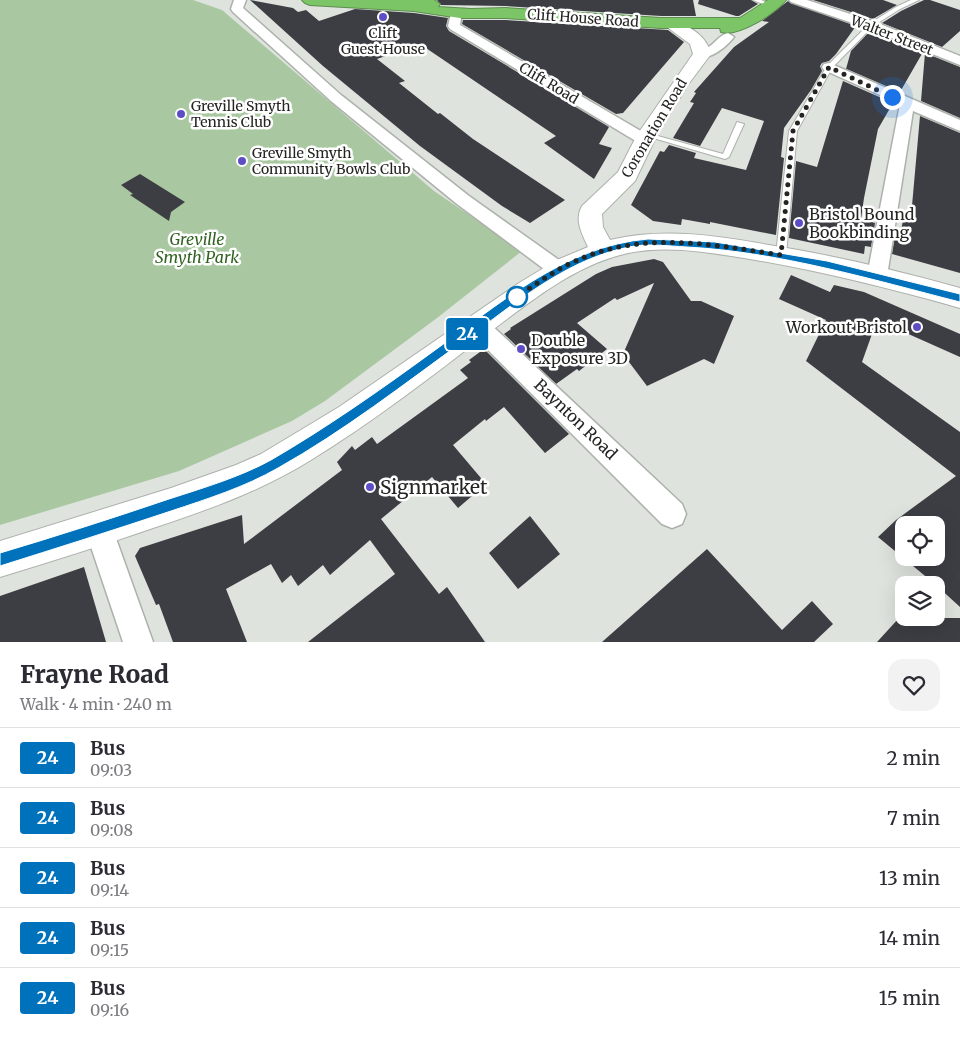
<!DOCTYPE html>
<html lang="en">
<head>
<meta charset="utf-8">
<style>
  body { margin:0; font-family:Merriweather,serif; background:#f2f2f3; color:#2b2b33; height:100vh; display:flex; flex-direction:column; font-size:19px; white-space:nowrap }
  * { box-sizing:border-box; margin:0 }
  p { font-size:16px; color:#7c7c81 }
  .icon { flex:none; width:28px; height:28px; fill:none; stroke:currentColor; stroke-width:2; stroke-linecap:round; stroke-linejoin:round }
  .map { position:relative; height:642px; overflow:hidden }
  .sheet { display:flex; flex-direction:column; background:#fff; flex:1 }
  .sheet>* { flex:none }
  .badge { padding:0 10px; border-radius:4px; font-size:18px; line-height:32px }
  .fabs { position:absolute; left:895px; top:516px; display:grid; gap:10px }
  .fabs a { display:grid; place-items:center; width:50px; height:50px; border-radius:10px; background:#fff; box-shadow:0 5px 20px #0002; font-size:25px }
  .you { position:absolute; width:25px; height:25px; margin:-12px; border:4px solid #fff; border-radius:50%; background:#1a73e8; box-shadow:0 0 0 8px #1a73e833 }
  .map>.badge { position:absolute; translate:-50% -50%; box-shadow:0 0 0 2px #fff }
  .round { display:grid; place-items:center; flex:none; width:52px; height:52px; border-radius:15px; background:#f2f2f3 }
  .head { display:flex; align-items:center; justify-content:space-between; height:85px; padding:0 20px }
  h1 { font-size:24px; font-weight:800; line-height:38px }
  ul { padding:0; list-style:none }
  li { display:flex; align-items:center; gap:15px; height:60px; padding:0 20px; border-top:1px solid #e1e1e2 }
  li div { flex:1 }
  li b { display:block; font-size:19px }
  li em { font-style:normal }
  li .badge { min-width:55px; font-weight:700; text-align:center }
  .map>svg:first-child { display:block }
  .green { fill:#a9c8a1 }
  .building { fill:#3d3e44; fill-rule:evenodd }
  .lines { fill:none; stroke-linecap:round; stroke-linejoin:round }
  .lane-casing { stroke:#acb1ab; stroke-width:2 }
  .street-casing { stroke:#acb1ab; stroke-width:3 }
  .secondary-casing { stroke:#acb1ab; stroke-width:2 }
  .highway-casing { stroke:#5d8d4f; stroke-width:2 }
  .lane { fill:#fff; fill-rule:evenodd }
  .street { fill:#fff; fill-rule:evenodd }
  .secondary { fill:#fff; fill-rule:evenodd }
  .highway { fill:#7bc566; fill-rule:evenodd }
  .line { fill:#0072bc; stroke:#fff }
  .walk { stroke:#242523; stroke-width:5; stroke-dasharray:0 9 }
  .poi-dot { fill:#5d4ec6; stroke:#fff; stroke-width:2 }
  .stop-dot { fill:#fff; stroke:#0072bc; stroke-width:2.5 }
  .labels { text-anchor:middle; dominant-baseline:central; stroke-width:5; stroke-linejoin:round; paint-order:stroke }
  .far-street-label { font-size:14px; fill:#242523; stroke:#fff }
  .far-poi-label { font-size:14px; fill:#242523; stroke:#fff; text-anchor:start }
  .poi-label { font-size:16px; fill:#242523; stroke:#fff; text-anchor:start }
  .park-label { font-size:16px; font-style:italic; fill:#306222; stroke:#fff }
  .street-label { font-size:16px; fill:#242523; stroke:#fff }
  .near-poi-label { font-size:19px; fill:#242523; stroke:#fff; text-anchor:start }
</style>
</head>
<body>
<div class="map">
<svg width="960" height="642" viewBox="0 0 960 642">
  <rect width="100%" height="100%" fill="#dee3dd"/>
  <path class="green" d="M 0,0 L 193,0 L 222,10 L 434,191 L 522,251 L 437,318 L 325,401 L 292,421 L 179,471 L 0,525 Z"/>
  <path class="building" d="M 250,0 L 293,8 L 298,12 L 306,10 L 319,21 L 355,9 L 414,13 L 448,18 L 446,26 L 449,31 L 609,127 L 599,144 L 612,148 L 594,179 L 544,143 L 556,136 L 420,44 L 377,59 L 405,81 L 399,83 L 438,114 L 440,113 L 473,139 L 565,200 L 530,223 L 502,206 L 420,146 L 323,66 Z
    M 437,0 L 693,0 L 696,16 L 661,16 L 505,6 L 441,5 Z
    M 699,0 L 751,0 L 758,4 L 739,16 L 736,16 L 698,4 Z
    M 813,0 L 883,0 L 897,5 L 873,19 Z
    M 924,0 L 930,0 L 960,10 L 960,31 L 942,47 L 882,23 L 901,11 Z
    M 788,1 L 856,26 L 836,54 L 829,61 L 822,63 L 820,66 L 822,71 L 811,90 L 784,128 L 781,157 L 784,158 L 776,235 L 710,222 L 710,224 L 682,219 L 681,225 L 653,221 L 631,205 L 660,151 L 664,152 L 669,145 L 696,153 L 694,158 L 746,170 L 764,121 L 722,108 L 700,146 L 673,138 L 694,103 L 690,102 L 696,93 L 694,92 L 734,47 L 769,22 L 762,21 Z
    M 463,20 L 505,20 L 668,30 L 684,42 L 623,113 L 616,114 L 462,24 Z
    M 870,31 L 923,52 L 900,92 L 846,69 L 851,51 Z
    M 925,53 L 960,67 L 960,118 L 921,101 Z
    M 843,81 L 893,103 L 878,129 L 864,198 L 861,219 L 875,223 L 871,247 L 865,246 L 864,254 L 789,238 L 796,161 L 817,167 Z
    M 920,116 L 960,133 L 960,273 L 892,254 L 896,230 L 901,231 L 904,215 L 911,217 Z
    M 140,174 L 185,202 L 171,212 L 169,221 L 130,195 L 133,194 L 121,185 Z
    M 654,259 L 663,262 L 691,301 L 701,301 L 734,316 L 714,364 L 704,359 L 647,386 L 623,354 L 654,283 L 617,300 L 615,298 L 577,323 L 607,349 L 579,371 L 577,369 L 556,384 L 504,334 L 511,329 L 510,328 L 596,274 L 612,267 Z
    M 791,275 L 830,292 L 834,285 L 864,292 L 960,334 L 960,357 L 877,320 L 862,362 L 960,432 L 960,607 L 936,585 L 878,537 L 896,520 L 956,476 L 806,361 L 826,320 L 779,299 ZM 904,525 L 936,525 L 936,558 L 904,558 Z
    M 484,349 L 569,434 L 545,453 L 504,407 L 486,421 L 485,419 L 453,445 L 486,484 L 458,508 L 432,477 L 381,519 L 439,594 L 447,587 L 485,642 L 308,642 L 395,574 L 370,540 L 330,575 L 323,565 L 298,586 L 291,575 L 282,583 L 271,564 L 226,589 L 247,642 L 173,642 L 159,604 L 156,605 L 135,556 L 140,548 L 242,515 L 244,544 L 342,470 L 337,462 L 352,446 L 355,450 L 372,437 L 377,444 L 468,378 L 460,370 L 471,362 L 469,360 Z
    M 530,516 L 560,554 L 518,589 L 489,553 Z
    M 707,549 L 782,630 L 812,601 L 833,624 L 814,642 L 602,642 Z
    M 84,567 L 106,642 L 0,642 L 0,596 Z
    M 899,618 L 960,618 L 960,642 L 877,642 Z"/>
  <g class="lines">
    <defs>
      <path id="lane" d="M 753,0 L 761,0 L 773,5 L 768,6 Z
        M 911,0 L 919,0 L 900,9 L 873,26 L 832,68 L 797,131 L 786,255 L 781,258 L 778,257 L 776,255 L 789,131 L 827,66 L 869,24 L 896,7 Z
        M 737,122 L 744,124 L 729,157 L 725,159 L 643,135 L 647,133 L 723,154 Z"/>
      <path id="street" d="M 234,0 L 246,0 L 243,8 L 341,95 L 469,196 L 566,265 L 569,270 L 566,275 L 559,277 L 552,275 L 457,204 L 331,101 L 233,12 L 231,9 Z
        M 789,0 L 807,0 L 875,22 L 960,56 L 960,65 L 867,28 L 791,2 Z
        M 464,9 L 470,13 L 461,18 L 460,25 L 651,137 L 653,140 L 651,143 L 639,143 L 450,29 L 448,26 L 451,13 Z
        M 728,33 L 734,37 C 726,47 711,60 697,57 L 695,54 C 699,50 702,50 707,48 C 715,44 719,35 728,33 Z
        M 829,63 L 960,120 L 960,131 L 913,111 L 887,276 L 884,281 L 877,283 L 870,281 L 867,276 L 900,104 L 824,70 L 822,67 L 824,64 Z
        M 478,317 L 486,320 L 682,504 L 686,514 L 682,524 L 672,528 L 662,524 L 470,332 L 467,326 L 470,320 Z
        M 99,515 L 109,519 L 153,642 L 123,642 L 85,529 L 89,519 Z"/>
      <path id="secondary" d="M 675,22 C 691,26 707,37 711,54 L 687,86 L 657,135 L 635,181 L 602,214 L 603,227 L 610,240 C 665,227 720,236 775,246 C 837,256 899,271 960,288 L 960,308 C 889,288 817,270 744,258 C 706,252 666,245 628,253 C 573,265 528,304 483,337 C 427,380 371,423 311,460 C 263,490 210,509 156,527 C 104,545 52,561 0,577 L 0,541 L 171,488 L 236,465 L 261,454 L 339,407 L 519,283 L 557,260 L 588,247 C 582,234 574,220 582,206 L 618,172 L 637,135 L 693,54 L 690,44 L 667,27 L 669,24 Z"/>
      <path id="highway" d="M 302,0 L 434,0 L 440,4 L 438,7 L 471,9 L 505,8 L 661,18 L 740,18 L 768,0 L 786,0 C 776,13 738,37 721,32 L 720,28 L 661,28 L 505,18 L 460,18 L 414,11 L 310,5 L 305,3 Z"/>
    </defs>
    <use href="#lane" class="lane-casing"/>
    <use href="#street" class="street-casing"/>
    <use href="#secondary" class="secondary-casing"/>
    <use href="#highway" class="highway-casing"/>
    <use href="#lane" class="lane"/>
    <use href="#street" class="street"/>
    <use href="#secondary" class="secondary"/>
    <use href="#highway" class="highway"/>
  </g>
  <path class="line" d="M 648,239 L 715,242 L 827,261 L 960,294 L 960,302 C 870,279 779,252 687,247 C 667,246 648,243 629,247 C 567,259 515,303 465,340 C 404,384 344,431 278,468 C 245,487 207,499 171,511 C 114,530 57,548 0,566 L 0,553 C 57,536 113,518 169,499 C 203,488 240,477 271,460 C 326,428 379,391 431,353 C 497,306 564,246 648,239 Z"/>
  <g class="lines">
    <path class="walk" d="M 517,297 L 512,300 C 531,288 550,273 571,263 C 639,230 709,244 781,255 L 793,131 L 829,67 L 892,97"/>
  </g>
  <g class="poi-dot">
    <circle cx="383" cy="17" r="5"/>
    <circle cx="181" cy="114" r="5"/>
    <circle cx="242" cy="161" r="5"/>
    <circle cx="799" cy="223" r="5"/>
    <circle cx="917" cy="327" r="5"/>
    <circle cx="521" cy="349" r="5"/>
    <circle cx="370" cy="487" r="5"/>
  </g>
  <circle class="stop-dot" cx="517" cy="297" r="10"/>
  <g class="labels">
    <g class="far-street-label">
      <text transform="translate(583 18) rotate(4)">Clift House Road</text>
      <text transform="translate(892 35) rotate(21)">Walter Street</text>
      <text transform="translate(549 83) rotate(31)">Clift Road</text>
      <text transform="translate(654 128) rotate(-59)">Coronation Road</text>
    </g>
    <g class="far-poi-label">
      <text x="383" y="33" text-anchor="middle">Clift<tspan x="383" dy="16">Guest House</tspan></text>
      <text x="191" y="106">Greville Smyth<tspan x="191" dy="16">Tennis Club</tspan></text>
      <text x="252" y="153">Greville Smyth<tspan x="252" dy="16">Community Bowls Club</tspan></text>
    </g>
    <g class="poi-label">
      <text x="809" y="214">Bristol Bound<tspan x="809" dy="18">Bookbinding</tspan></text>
      <text x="907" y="327" text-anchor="end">Workout Bristol</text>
      <text x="531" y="340">Double<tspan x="531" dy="18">Exposure 3D</tspan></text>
    </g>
    <g class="park-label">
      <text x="197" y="239">Greville<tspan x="197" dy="18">Smyth Park</tspan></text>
    </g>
    <g class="street-label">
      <text transform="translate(576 419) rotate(44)">Baynton Road</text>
    </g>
    <g class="near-poi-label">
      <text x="380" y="487">Signmarket</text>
    </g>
  </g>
</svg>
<div class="fabs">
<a><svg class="icon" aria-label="locate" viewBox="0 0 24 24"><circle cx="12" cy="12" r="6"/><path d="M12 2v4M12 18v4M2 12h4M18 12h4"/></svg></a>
<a><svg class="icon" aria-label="layers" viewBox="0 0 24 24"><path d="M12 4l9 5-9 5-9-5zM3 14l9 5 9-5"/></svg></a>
</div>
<div class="you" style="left:892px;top:97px"></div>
<b class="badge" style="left:467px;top:334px;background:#0072bc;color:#fff">24</b>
</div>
<section class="sheet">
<div class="head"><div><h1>Frayne Road</h1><p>Walk · 4 min · 240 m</p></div><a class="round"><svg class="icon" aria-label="heart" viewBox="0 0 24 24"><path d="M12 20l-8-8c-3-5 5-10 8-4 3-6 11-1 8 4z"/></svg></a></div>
<ul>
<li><span class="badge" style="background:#0072bc;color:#fff">24</span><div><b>Bus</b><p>09:03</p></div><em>2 min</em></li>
<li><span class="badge" style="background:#0072bc;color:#fff">24</span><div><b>Bus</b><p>09:08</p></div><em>7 min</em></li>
<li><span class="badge" style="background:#0072bc;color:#fff">24</span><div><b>Bus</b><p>09:14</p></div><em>13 min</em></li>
<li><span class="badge" style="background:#0072bc;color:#fff">24</span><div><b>Bus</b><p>09:15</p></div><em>14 min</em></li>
<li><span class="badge" style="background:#0072bc;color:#fff">24</span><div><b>Bus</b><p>09:16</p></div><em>15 min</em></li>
</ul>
</section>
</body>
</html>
